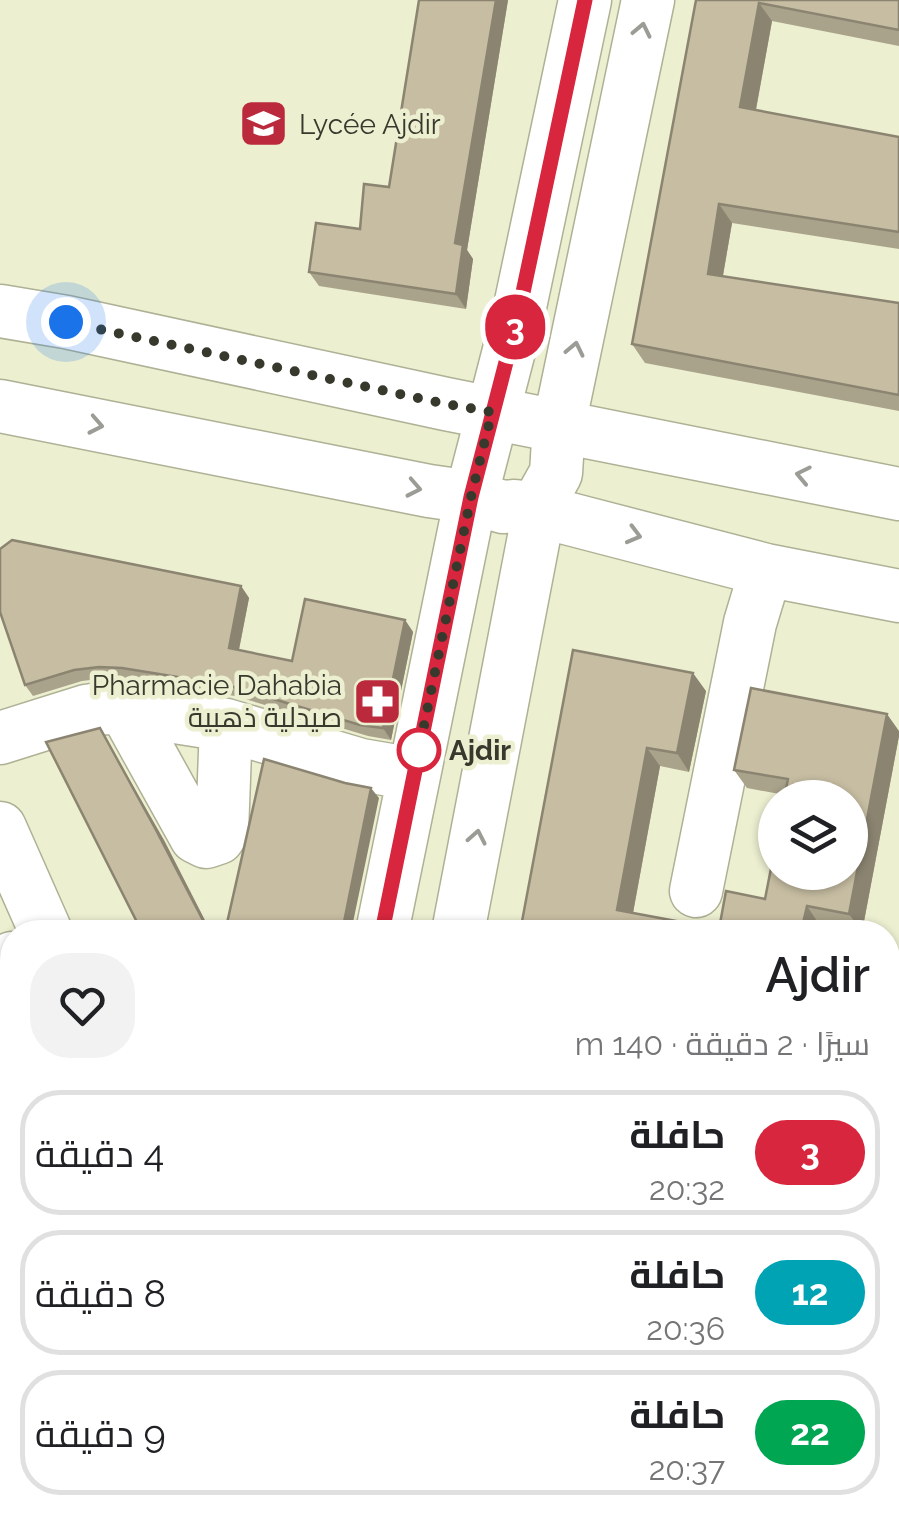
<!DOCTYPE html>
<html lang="ar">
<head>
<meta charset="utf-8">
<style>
  body { margin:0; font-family:Raleway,Cairo,sans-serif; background:#f2f2f2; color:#202124; direction:rtl; height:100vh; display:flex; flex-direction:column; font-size:38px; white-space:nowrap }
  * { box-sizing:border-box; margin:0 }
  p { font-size:32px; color:#757577 }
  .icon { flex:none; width:55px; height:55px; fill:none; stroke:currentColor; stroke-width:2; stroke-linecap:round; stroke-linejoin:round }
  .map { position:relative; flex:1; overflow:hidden; direction:ltr }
  .details { position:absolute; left:0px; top:920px; width:900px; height:612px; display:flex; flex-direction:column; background:#fff; border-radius:40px 40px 0 0; box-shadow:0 2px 8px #0004; direction:rtl }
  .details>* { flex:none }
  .badge { padding:0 20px; border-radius:32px; font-size:35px; line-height:65px }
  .buttons { position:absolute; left:758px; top:780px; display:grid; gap:20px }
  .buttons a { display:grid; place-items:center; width:110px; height:110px; border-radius:50%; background:#fff; box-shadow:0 2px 8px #0004; font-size:50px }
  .you { position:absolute; width:50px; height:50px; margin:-25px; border:8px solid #fff; border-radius:50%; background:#1a73e8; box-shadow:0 0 0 15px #1a73e833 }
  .map>.badge { position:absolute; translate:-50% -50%; box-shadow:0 0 0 5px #fff }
  .round { display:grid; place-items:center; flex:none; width:105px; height:105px; border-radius:40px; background:#f2f2f2 }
  .summary { display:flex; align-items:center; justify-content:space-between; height:170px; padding:0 30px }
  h1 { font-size:48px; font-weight:600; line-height:75px }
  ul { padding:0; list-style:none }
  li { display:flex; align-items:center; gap:30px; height:125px; margin:0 20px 15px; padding:0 10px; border:5px solid #e0e0e0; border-radius:40px }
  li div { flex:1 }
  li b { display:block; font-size:38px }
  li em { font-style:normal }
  li .badge { min-width:110px; font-weight:700; text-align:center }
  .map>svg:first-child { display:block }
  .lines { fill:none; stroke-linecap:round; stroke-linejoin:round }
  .minor-casing { stroke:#afb195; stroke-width:55 }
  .minor { stroke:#fff; stroke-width:52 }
  .wall { fill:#aaa38b }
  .shaded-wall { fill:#8b8471 }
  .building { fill:#c6bda2; stroke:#8b8471; stroke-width:2.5 }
  .oneway { stroke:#9c9c96 }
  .line-casing { stroke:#fff; stroke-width:22 }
  .line { stroke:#d7263d; stroke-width:15 }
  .walk { stroke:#38392d; stroke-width:10; stroke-dasharray:0 18 }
  .stop-dot { fill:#fff; stroke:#d7263d; stroke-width:5 }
  .labels { text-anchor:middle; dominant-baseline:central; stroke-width:9; stroke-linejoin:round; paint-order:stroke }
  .poi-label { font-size:28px; fill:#38392d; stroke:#edefd1; text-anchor:start }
  .stop-label { font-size:28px; font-weight:bold; fill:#38392d; stroke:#edefd1; text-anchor:start }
</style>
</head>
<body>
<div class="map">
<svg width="899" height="1532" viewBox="0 0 899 1532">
  <rect width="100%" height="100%" fill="#edefd1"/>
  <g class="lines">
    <defs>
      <path id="minor" d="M 0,311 L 66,322 L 446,404 L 899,494
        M 0,406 L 429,491 L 471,497 L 503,507 L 515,506 L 539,511 L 766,570 L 899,596
        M 125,709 L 196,837 L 206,842 L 218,838 L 222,832 L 226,725
        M 0,738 L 86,711 L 106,708 L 125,709 L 226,725 L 361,765 L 414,774
        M 0,828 L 46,932
        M 696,891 L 750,623 L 766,570
        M 382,932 L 471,497 L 518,316 L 585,0
        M 458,932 L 539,511 L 542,498 L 556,473 L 559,425 L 648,0
        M 0,965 L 12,958
        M 0,1254 L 12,1275
        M 0,1415 L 12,1417
        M 591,1520 L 612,1532
        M 76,1532 L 79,1520
        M 258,1532 L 260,1520
        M 341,1532 L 343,1520
        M 789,1532 L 792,1520"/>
    </defs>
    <use href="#minor" class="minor-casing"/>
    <use href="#minor" class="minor"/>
  </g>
  <path class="wall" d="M 419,0 L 508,0 L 467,250 L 473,259 L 466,309 L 319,286 L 309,272 L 360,229 L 389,187 Z
    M 696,0 L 899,0 L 899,46 L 772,21 L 756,110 L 899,137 L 899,249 L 732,223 L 723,276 L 899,303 L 899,411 L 645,363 L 632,344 Z
    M 241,586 L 249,598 L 239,650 L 292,661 L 405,620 L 413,632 L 391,740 L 368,736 L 235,696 L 130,679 L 107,678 L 82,681 L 33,696 L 25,685 Z
    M 573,650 L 706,691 L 689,772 L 660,766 L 633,913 L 719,929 L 765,899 L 785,795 L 747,788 L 734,770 L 899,736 L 862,932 L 819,924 L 818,932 L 520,932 Z
    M 100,1520 L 230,1520 L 230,1532 L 193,1532 L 176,1529 L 176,1532 L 96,1532 Z"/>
  <path class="shaded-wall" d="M 496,0 L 508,0 L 467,250 L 473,259 L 466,309 L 456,294 L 455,243 Z
    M 759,3 L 772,21 L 753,125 L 740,107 Z
    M 719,204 L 732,223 L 720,292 L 708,274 Z
    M 241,586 L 249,598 L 237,659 L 229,648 Z
    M 405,620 L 413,632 L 391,740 L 383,728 Z
    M 693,673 L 706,691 L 689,772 L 677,753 Z
    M 887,714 L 899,731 L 899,736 L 862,932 L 849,914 Z
    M 100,728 L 164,840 L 211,932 L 209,932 Z
    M 647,748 L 660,766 L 630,929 L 617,910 Z
    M 371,788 L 379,798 L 351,932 L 342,932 Z
    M 807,906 L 819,924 L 818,932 L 801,932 Z
    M 40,1520 L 48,1520 L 47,1532 L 42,1532 L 40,1529 Z
    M 169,1520 L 176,1529 L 176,1532 L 166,1532 Z
    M 222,1520 L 230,1520 L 230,1532 L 225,1532 L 222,1528 Z"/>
  <path class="building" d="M 419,0 L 496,0 L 455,243 L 463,245 L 456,294 L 309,272 L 316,223 L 360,229 L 364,184 L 389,187 Z
    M 696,0 L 899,0 L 899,30 L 759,3 L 740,107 L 899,137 L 899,232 L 719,204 L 708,274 L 899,303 L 899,395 L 632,344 Z
    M 12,540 L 241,586 L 229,648 L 292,661 L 305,599 L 405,620 L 383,728 L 360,725 L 227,685 L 122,668 L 99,667 L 74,670 L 25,685 L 0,612 L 0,549 Z
    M 573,650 L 693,673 L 677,753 L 647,748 L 617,910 L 719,929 L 726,891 L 765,899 L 775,848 L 775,872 L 850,872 L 850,798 L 784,798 L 788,779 L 734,770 L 751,688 L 887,714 L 849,914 L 807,906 L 801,932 L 520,932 Z
    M 100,728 L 156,830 L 209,932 L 142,932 L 46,742 Z
    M 264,759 L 345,783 L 371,788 L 342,932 L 225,932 Z
    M 10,979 L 12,983 L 12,1182 L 0,1164 L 0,982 Z
    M 899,1184 L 899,1532 L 823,1532 L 817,1523 L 818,1520 L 888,1520 L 888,1192 Z
    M 0,1434 L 12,1435 L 12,1520 L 40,1520 L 40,1529 L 42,1532 L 0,1532 Z
    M 100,1520 L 169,1520 L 166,1532 L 96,1532 Z
    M 178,1520 L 222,1520 L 222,1528 Z
    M 411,1520 L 488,1520 L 506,1532 L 408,1532 Z"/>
  <defs><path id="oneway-chevron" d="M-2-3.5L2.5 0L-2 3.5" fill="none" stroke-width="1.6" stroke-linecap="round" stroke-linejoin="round" transform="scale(2.5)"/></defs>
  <g class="oneway">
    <use href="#oneway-chevron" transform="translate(642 30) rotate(-78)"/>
    <use href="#oneway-chevron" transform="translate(575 349) rotate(-78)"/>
    <use href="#oneway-chevron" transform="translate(96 425) rotate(11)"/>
    <use href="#oneway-chevron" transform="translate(803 475) rotate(-168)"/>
    <use href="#oneway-chevron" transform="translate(414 488) rotate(11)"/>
    <use href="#oneway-chevron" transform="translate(634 535) rotate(15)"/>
    <use href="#oneway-chevron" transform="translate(477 837) rotate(-79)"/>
  </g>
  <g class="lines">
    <defs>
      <path id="line" d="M 382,932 L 471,497 L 518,316 L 585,0"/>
    </defs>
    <use href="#line" class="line-casing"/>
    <use href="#line" class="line"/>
    <path class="walk" d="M 66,322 L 446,404 L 492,412 L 471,497 L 419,750"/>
  </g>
  <defs>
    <symbol id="school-square" viewBox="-11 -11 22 22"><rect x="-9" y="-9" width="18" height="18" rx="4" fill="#ba293c" stroke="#edefd1"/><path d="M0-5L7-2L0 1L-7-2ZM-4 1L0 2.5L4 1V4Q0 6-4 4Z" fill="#fff"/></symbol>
    <symbol id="pharmacy-square" viewBox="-11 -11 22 22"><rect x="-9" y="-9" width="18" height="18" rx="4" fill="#ba293c" stroke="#edefd1"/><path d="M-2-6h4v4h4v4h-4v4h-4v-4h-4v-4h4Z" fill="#fff"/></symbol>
  </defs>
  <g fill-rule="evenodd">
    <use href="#school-square" x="236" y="96" width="55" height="55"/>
    <use href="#pharmacy-square" x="350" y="674" width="55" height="55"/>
  </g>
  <circle class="stop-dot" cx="419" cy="750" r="20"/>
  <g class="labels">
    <g class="poi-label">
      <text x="299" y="124">Lycée Ajdir</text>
      <text x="342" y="685" text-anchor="end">Pharmacie Dahabia<tspan x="342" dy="32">صيدلية ذهبية</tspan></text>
    </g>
    <g class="stop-label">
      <text x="449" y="750">Ajdir</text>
    </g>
  </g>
</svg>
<div class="buttons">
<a><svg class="icon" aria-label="layers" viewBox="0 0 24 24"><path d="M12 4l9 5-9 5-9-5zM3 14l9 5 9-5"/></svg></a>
</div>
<div class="you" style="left:66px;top:322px"></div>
<b class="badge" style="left:515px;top:327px;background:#d7263d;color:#fff">3</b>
<section class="details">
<div class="summary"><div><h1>Ajdir</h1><p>سيرًا · 2 دقيقة · 140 m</p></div><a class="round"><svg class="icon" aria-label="heart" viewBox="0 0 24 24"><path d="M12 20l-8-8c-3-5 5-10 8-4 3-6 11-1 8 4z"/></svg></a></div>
<ul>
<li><span class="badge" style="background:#d7263d;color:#fff">3</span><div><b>حافلة</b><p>20:32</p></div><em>4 دقيقة</em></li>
<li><span class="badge" style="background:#00a3b4;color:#fff">12</span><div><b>حافلة</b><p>20:36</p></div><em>8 دقيقة</em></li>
<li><span class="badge" style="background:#00a651;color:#fff">22</span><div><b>حافلة</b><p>20:37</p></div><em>9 دقيقة</em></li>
</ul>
</section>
</div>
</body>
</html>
